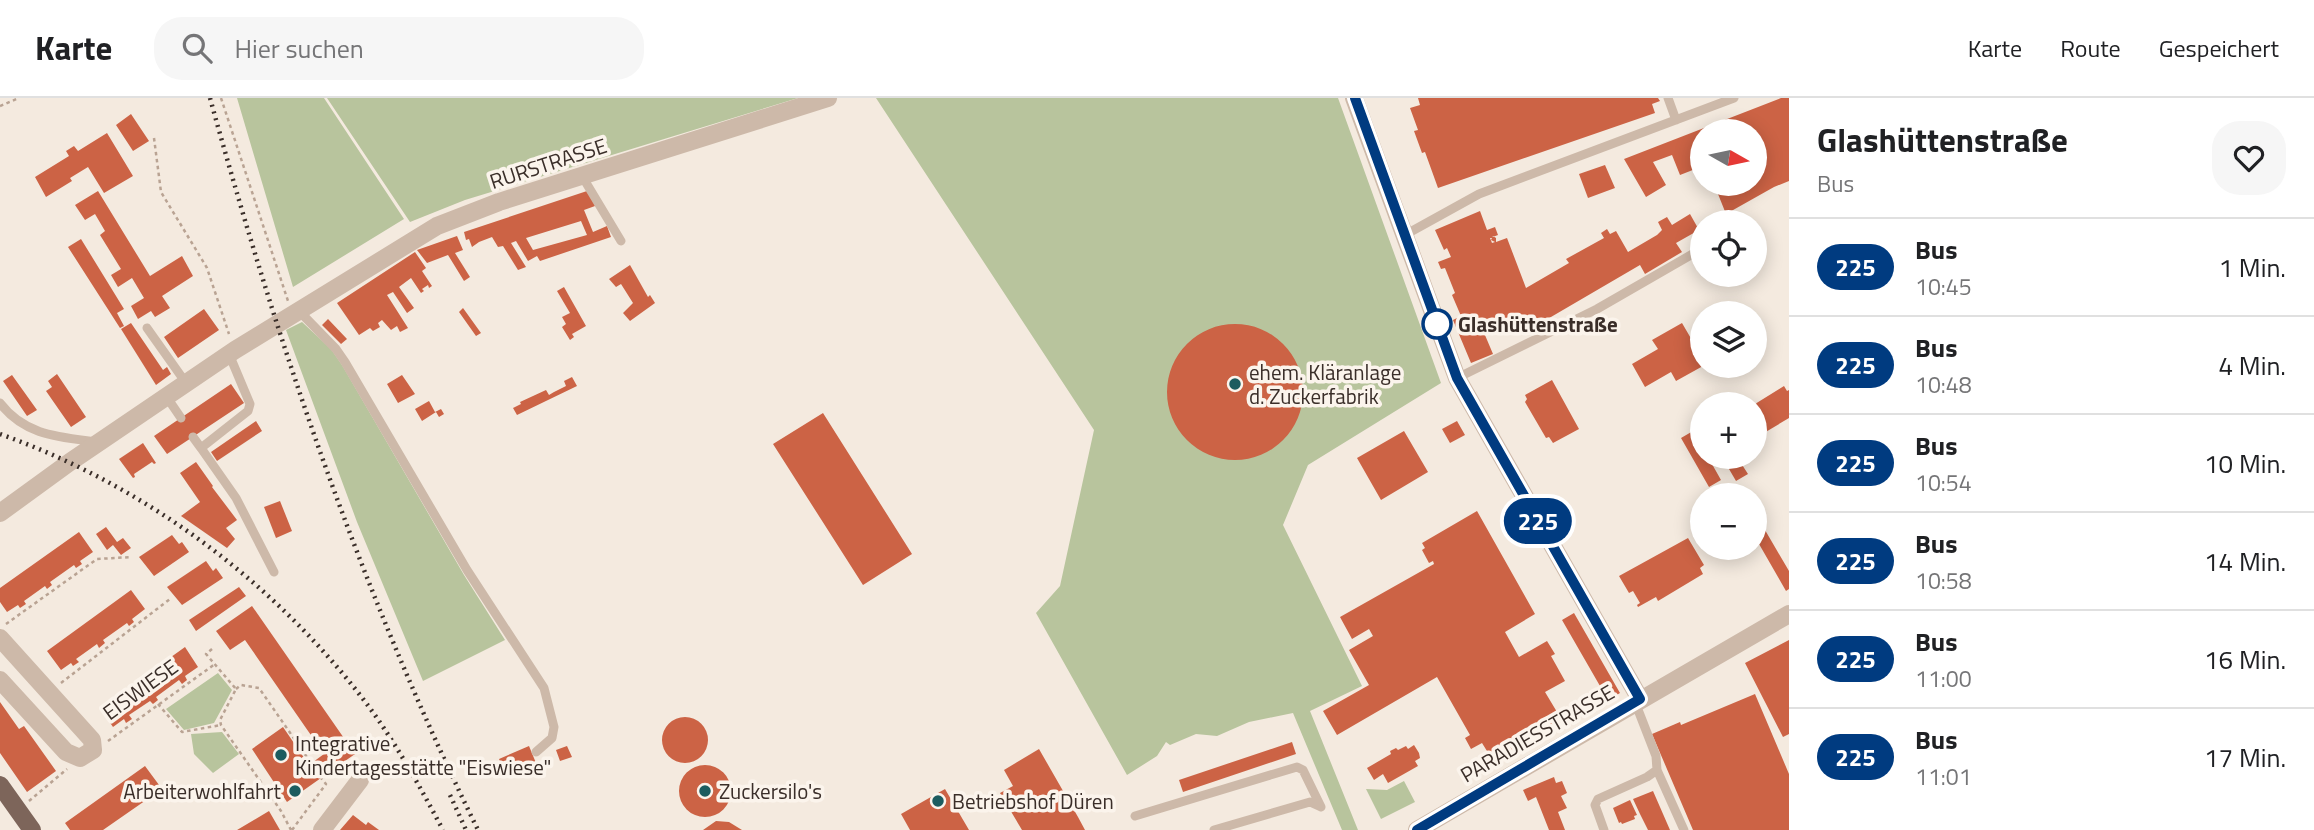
<!DOCTYPE html>
<html lang="de">
<head>
<meta charset="utf-8">
<style>
  body { margin:0; font-family:"Titillium Web",sans-serif; background:#f6f6f6; color:#202124; height:100vh; display:flex; flex-direction:column; font-size:26px; white-space:nowrap }
  * { box-sizing:border-box; margin:0 }
  p { font-size:23px; color:#757577 }
  .icon { flex:none; width:38px; height:38px; fill:none; stroke:currentColor; stroke-width:2; stroke-linecap:round; stroke-linejoin:round }
  .map { position:relative; flex:1; overflow:hidden }
  .details { display:flex; flex-direction:column; background:#fff; width:525px }
  .details>* { flex:none }
  .badge { padding:0 14px; border-radius:23px; font-size:24px; line-height:46px }
  .needle { width:46px; rotate:99deg }
  .controls { position:absolute; left:1690px; top:21px; display:grid; gap:14px }
  .controls a { display:grid; place-items:center; width:77px; height:77px; border-radius:50%; background:#fff; box-shadow:0 4px 18px #0003; font-size:35px }
  .map>.badge { position:absolute; translate:-50% -50%; box-shadow:0 0 0 4px #fff }
  .round { display:grid; place-items:center; flex:none; width:74px; height:74px; border-radius:28px; background:#f6f6f6 }
  .overview { display:flex; align-items:center; justify-content:space-between; height:119px; padding:0 28px }
  h1 { font-size:33px; font-weight:700; line-height:52px }
  ul { padding:0; list-style:none }
  li { display:flex; align-items:center; gap:21px; height:98px; padding:0 28px; border-top:2px solid #e0e0e0 }
  li div { flex:1 }
  li b { display:block; font-size:26px }
  li em { font-style:normal }
  li .badge { min-width:77px; font-weight:700; text-align:center }
  header { display:flex; align-items:center; gap:42px; box-sizing:border-box; height:98px; padding:0 35px; background:#fff; border-bottom:2px solid #e0e0e0 }
  header strong { font-size:33px }
  nav { display:flex; gap:38px; margin-inline-start:auto; font-size:24px }
  .search { width:490px; height:63px; background:#f6f6f6; display:flex; align-items:center; gap:18px; box-sizing:border-box; padding:0 24px; border-radius:28px; color:#757577; font-size:26px }
  main { display:flex; flex:1; min-height:0 }
  .map>svg:first-child { display:block }
  .green { fill:#b8c49d }
  .building { fill:#cc6345; fill-rule:evenodd }
  .lines { fill:none; stroke-linecap:round; stroke-linejoin:round }
  .path { stroke:#b9a393; stroke-width:2.5; stroke-dasharray:3.5 3.5; stroke-linecap:butt }
  .service { stroke:#cdb9a9; stroke-width:9 }
  .minor { stroke:#cdb9a9; stroke-width:18 }
  .primary { stroke:#7d655a; stroke-width:18 }
  .rail { stroke:#3a2e29; stroke-width:4.5; stroke-dasharray:2 5; stroke-linecap:butt }
  .line-casing { stroke:#fff; stroke-width:16 }
  .line { stroke:#003b80; stroke-width:10 }
  .stop-dot { fill:#fff; stroke:#003b80; stroke-width:3.5 }
  .poi-dot { fill:#1c5c5f; stroke:#fbf4ec; stroke-width:2.5 }
  .labels { text-anchor:middle; dominant-baseline:central; stroke-width:7; stroke-linejoin:round; paint-order:stroke }
  .street-label { font-size:21px; fill:#3a2e29; stroke:#fbf4ec }
  .stop-label { font-size:21px; font-weight:bold; fill:#3a2e29; stroke:#fbf4ec; text-anchor:start }
  .poi-label { font-size:21px; fill:#3a2e29; stroke:#fbf4ec; text-anchor:start }
</style>
</head>
<body>
<header>
<strong>Karte</strong>
<div class="search"><svg class="icon" aria-label="search" viewBox="0 0 24 24"><circle cx="10" cy="10" r="6"/><path d="M15 15l6 6"/></svg>Hier suchen</div>
<nav><a>Karte</a><a>Route</a><a>Gespeichert</a></nav>
</header>
<main>
<div class="map">
<svg width="1789" height="732" viewBox="0 0 1789 732">
  <rect width="100%" height="100%" fill="#f4eadf"/>
  <path class="green" d="M 237,0 L 324,0 L 404,121 L 293,189 Z
    M 327,0 L 798,0 L 465,102 L 410,124 Z
    M 876,0 L 1338,0 L 1441,285 L 1308,367 L 1283,427 L 1362,588 L 1310,613 L 1358,732 L 1342,732 L 1293,615 L 1249,624 L 1217,638 L 1196,636 L 1170,647 L 1166,644 L 1157,658 L 1127,677 L 1036,515 L 1060,488 L 1094,332 Z
    M 302,224 L 331,251 L 342,267 L 464,477 L 505,542 L 423,583 L 357,424 L 286,232 Z
    M 218,575 L 232,592 L 214,625 L 184,632 L 166,611 Z
    M 222,634 L 239,656 L 213,675 L 194,656 L 191,636 Z
    M 1404,683 L 1415,704 L 1381,721 L 1366,691 L 1387,692 Z"/>
  <path class="building" d="M 1418,0 L 1658,0 L 1660,3 L 1652,6 L 1655,15 L 1438,90 L 1425,54 L 1422,55 L 1414,33 L 1418,32 L 1410,10 L 1420,7 Z
    M 1781,0 L 1789,0 L 1789,83 L 1774,89 L 1726,116 L 1714,86 L 1755,86 L 1755,33 L 1703,33 L 1703,68 L 1680,77 L 1672,57 L 1653,64 L 1666,87 L 1646,99 L 1624,61 Z
    M 131,16 L 149,43 L 133,53 L 116,27 Z
    M 107,35 L 133,78 L 104,95 L 88,69 L 70,80 L 72,83 L 46,99 L 35,79 L 69,58 L 66,53 L 74,48 L 78,53 Z
    M 1605,67 L 1615,90 L 1588,100 L 1579,76 Z
    M 98,93 L 150,178 L 182,158 L 193,178 L 162,198 L 170,210 L 155,219 L 151,213 L 138,221 L 131,208 L 144,200 L 132,180 L 118,189 L 111,177 L 121,171 L 100,137 L 105,133 L 95,116 L 85,122 L 75,107 Z
    M 587,93 L 593,101 L 595,108 L 584,112 L 593,134 L 607,128 L 611,139 L 540,163 L 537,158 L 528,163 L 516,143 L 511,145 L 526,169 L 518,172 L 503,148 L 498,149 L 492,139 L 479,144 L 472,149 L 469,141 L 466,142 L 464,134 ZM 581,123 L 587,137 L 533,152 L 526,140 Z
    M 1480,113 L 1487,132 L 1495,129 L 1498,137 L 1490,140 L 1492,145 L 1495,144 L 1491,142 L 1493,138 L 1496,140 L 1496,144 L 1507,140 L 1526,190 L 1569,165 L 1566,161 L 1604,140 L 1601,135 L 1607,131 L 1610,136 L 1616,133 L 1628,154 L 1657,137 L 1662,132 L 1658,124 L 1667,119 L 1672,127 L 1690,116 L 1699,132 L 1676,145 L 1682,154 L 1645,176 L 1640,167 L 1527,233 L 1518,215 L 1482,230 L 1493,256 L 1471,265 L 1453,222 L 1461,218 L 1452,197 L 1455,195 L 1445,170 L 1441,171 L 1438,164 L 1451,159 L 1447,150 L 1444,152 L 1435,132 Z
    M 457,138 L 463,152 L 455,155 L 470,179 L 464,183 L 448,157 L 427,165 L 417,152 Z
    M 81,141 L 124,211 L 117,215 L 124,228 L 120,230 L 68,149 Z
    M 415,154 L 426,170 L 422,173 L 432,188 L 429,190 L 428,187 L 422,191 L 424,193 L 421,195 L 411,180 L 399,189 L 414,210 L 407,215 L 393,194 L 387,197 L 408,230 L 400,234 L 397,228 L 391,232 L 382,222 L 378,225 L 380,229 L 373,233 L 370,230 L 359,237 L 337,205 Z
    M 630,167 L 648,199 L 650,197 L 655,205 L 630,223 L 623,215 L 633,205 L 621,186 L 616,189 L 609,181 Z
    M 564,189 L 586,228 L 572,236 L 574,239 L 570,242 L 562,229 L 566,226 L 562,219 L 570,215 L 557,193 Z
    M 463,210 L 481,235 L 476,238 L 459,214 Z
    M 204,211 L 219,232 L 178,260 L 164,239 Z
    M 328,221 L 347,241 L 341,246 L 322,227 Z
    M 131,225 L 163,272 L 167,269 L 171,276 L 156,287 L 121,231 Z
    M 1682,225 L 1703,261 L 1703,268 L 1676,283 L 1671,274 L 1645,289 L 1632,266 L 1658,251 L 1652,242 Z
    M1167 294a68 68 0 1 1 136 0a68 68 0 1 1-136 0Z
    M 57,276 L 86,319 L 71,329 L 46,293 L 52,289 L 48,283 Z
    M 12,277 L 37,312 L 27,318 L 3,283 Z
    M 402,277 L 415,296 L 398,305 L 387,286 Z
    M 572,279 L 577,288 L 517,317 L 513,310 L 521,306 L 520,304 L 546,292 L 549,297 L 554,294 L 566,288 L 564,283 Z
    M 1552,282 L 1579,331 L 1553,345 L 1549,339 L 1546,340 L 1525,304 L 1527,301 L 1525,297 Z
    M 231,286 L 244,305 L 167,356 L 154,338 Z
    M 1784,288 L 1787,293 L 1789,292 L 1789,320 L 1764,335 L 1755,321 L 1755,306 Z
    M 429,303 L 435,314 L 441,311 L 444,316 L 439,319 L 436,314 L 422,323 L 415,311 Z
    M 823,315 L 912,456 L 863,487 L 773,346 Z
    M 256,323 L 262,333 L 217,363 L 211,354 Z
    M 1457,323 L 1465,337 L 1450,345 L 1442,331 Z
    M 1404,333 L 1428,374 L 1381,402 L 1357,360 Z
    M 1693,333 L 1703,349 L 1703,359 L 1708,359 L 1721,382 L 1709,389 L 1681,340 Z
    M 143,345 L 156,365 L 154,366 L 152,364 L 134,376 L 135,379 L 133,380 L 119,361 Z
    M 1722,359 L 1737,359 L 1748,376 L 1736,383 Z
    M 196,364 L 213,388 L 212,389 L 237,422 L 226,430 L 235,441 L 227,450 L 181,418 L 200,404 L 180,375 Z
    M 280,403 L 292,433 L 276,440 L 264,409 Z
    M 1477,413 L 1535,516 L 1505,534 L 1519,559 L 1547,543 L 1555,556 L 1551,558 L 1565,583 L 1545,594 L 1557,614 L 1566,608 L 1574,621 L 1495,666 L 1482,645 L 1471,651 L 1465,640 L 1470,637 L 1437,579 L 1337,637 L 1323,613 L 1369,587 L 1349,552 L 1373,538 L 1369,531 L 1352,541 L 1340,519 L 1434,466 L 1433,463 L 1429,465 L 1422,452 L 1425,450 L 1422,445 Z
    M 106,429 L 117,444 L 123,440 L 131,450 L 121,457 L 113,447 L 107,452 L 96,436 Z
    M 1765,432 L 1789,473 L 1789,491 L 1786,493 L 1755,439 Z
    M 79,434 L 93,454 L 80,463 L 82,466 L 76,470 L 74,467 L 50,484 L 52,487 L 47,491 L 45,488 L 24,503 L 26,506 L 20,510 L 18,507 L 7,514 L 0,504 L 0,490 Z
    M 172,437 L 179,446 L 182,444 L 189,454 L 154,478 L 139,459 Z
    M 1688,440 L 1704,467 L 1700,470 L 1703,476 L 1658,503 L 1656,499 L 1638,509 L 1637,507 L 1640,505 L 1633,493 L 1629,495 L 1619,478 Z
    M 206,463 L 213,473 L 216,470 L 223,480 L 182,507 L 167,489 Z
    M 239,489 L 246,498 L 196,533 L 189,522 Z
    M 131,492 L 145,511 L 132,521 L 134,524 L 129,528 L 127,525 L 103,542 L 105,545 L 99,550 L 97,546 L 76,561 L 79,564 L 73,568 L 71,565 L 61,572 L 47,553 Z
    M 252,508 L 355,656 L 287,704 L 252,651 L 283,629 L 309,667 L 324,656 L 245,542 L 230,552 L 216,533 Z
    M 1574,515 L 1620,595 L 1593,611 L 1585,597 L 1600,588 L 1562,522 Z
    M 1789,542 L 1789,636 L 1783,639 L 1745,565 Z
    M 185,549 L 198,569 L 185,578 L 187,582 L 182,586 L 179,582 L 156,599 L 158,602 L 153,606 L 150,603 L 129,617 L 132,621 L 126,625 L 124,621 L 113,629 L 100,610 Z
    M 1755,596 L 1789,676 L 1789,732 L 1693,732 L 1652,636 L 1680,624 L 1681,627 Z
    M 0,604 L 19,631 L 24,628 L 56,673 L 27,694 L 0,655 Z
    M662 642a23 23 0 1 1 46 0a23 23 0 1 1-46 0Z
    M 1292,644 L 1296,656 L 1183,694 L 1179,682 Z
    M 1414,647 L 1419,655 L 1420,660 L 1415,663 L 1418,668 L 1388,685 L 1383,676 L 1374,682 L 1367,670 L 1391,656 L 1390,653 L 1396,650 L 1398,652 L 1406,648 L 1408,651 Z
    M 529,648 L 536,665 L 506,678 L 499,661 Z
    M 567,648 L 572,659 L 560,663 L 556,652 Z
    M 1039,651 L 1078,719 L 1085,732 L 1022,732 L 1000,695 L 1013,688 L 1004,672 Z
    M679 693a26 26 0 1 1 52 0a26 26 0 1 1-52 0Z
    M 145,668 L 162,691 L 103,732 L 70,732 L 65,725 Z
    M 1554,679 L 1556,685 L 1562,683 L 1567,695 L 1561,698 L 1567,710 L 1558,714 L 1565,732 L 1549,732 L 1536,699 L 1528,703 L 1523,692 Z
    M 945,691 L 969,732 L 910,732 L 901,716 Z
    M 1653,693 L 1670,732 L 1648,732 L 1640,716 L 1633,701 Z
    M 1630,702 L 1637,717 L 1634,718 L 1635,721 L 1622,726 L 1621,724 L 1619,725 L 1613,710 Z
    M 269,713 L 280,732 L 237,732 Z
    M 353,717 L 366,727 L 368,724 L 379,732 L 340,732 Z
    M 716,723 L 729,724 L 742,732 L 703,732 Z"/>
  <g class="lines">
    <path class="path" d="M 221,0 L 288,203
      M 0,8 L 19,0
      M 154,40 L 161,94 L 207,170 L 229,236
      M 6,526 L 97,461 L 132,459
      M 212,551 L 206,556 L 236,591 L 220,622 L 221,627 L 281,713 L 291,732
      M 61,585 L 170,501
      M 236,591 L 241,587 L 259,590 L 311,665
      M 158,606 L 182,634 L 221,627
      M 108,643 L 215,566
      M 29,703 L 67,671
      M 292,732 L 326,686 L 321,680"/>
    <path class="service" d="M 1668,0 L 1676,22
      M 582,78 L 621,143
      M 1406,139 L 1412,133 L 1479,96 L 1734,0
      M 299,213 L 336,251 L 345,264 L 467,472 L 544,590 L 554,629 L 552,640 L 536,654
      M 147,230 L 186,285
      M 229,256 L 250,306 L 248,313 L 201,350 L 236,400 L 274,474
      M 1457,280 L 1597,211 L 1703,150
      M 166,298 L 181,320
      M 0,305 C 25,338 60,339 98,344
      M 193,339 L 201,350
      M 1635,604 L 1656,658 L 1657,672 L 1684,732
      M 1135,718 L 1297,669 L 1303,672 L 1321,709
      M 1214,732 L 1310,704 L 1321,709
      M 1604,732 L 1595,707 L 1598,701 L 1647,679 L 1657,672"/>
    <path class="minor" d="M 1354,0 L 1457,280 L 1640,601
      M 0,415 L 70,364 L 235,252 L 437,128 L 499,104 L 828,0
      M 0,540 L 92,642 L 93,652 L 80,660 L 66,654 L 0,582
      M 322,732 L 360,682
      M 1417,732 L 1789,516"/>
    <path class="primary" d="M 0,687 L 32,732"/>
    <path class="rail" d="M 210,0 C 279,251 363,498 478,732
      M 0,336 C 141,386 268,479 360,597 C 392,638 418,685 443,732
      M 450,697 L 466,732"/>
  </g>
  <g class="lines">
    <defs>
      <path id="line" d="M 1355,0 L 1457,280 L 1640,601 L 1417,732"/>
    </defs>
    <use href="#line" class="line-casing"/>
    <use href="#line" class="line"/>
  </g>
  <circle class="stop-dot" cx="1437" cy="226" r="14"/>
  <g class="poi-dot">
    <circle cx="1235" cy="286" r="7"/>
    <circle cx="281" cy="657" r="7"/>
    <circle cx="295" cy="693" r="7"/>
    <circle cx="705" cy="693" r="7"/>
    <circle cx="938" cy="703" r="7"/>
  </g>
  <g class="labels">
    <g class="street-label">
      <text transform="translate(548 65) rotate(-18)">RURSTRASSE</text>
      <text transform="translate(140 591) rotate(-36)">EISWIESE</text>
      <text transform="translate(1537 635) rotate(-30)">PARADIESSTRASSE</text>
    </g>
    <g class="stop-label">
      <text x="1458" y="226">Glashüttenstraße</text>
    </g>
    <g class="poi-label">
      <text x="1249" y="274">ehem. Kläranlage<tspan x="1249" dy="24">d. Zuckerfabrik</tspan></text>
      <text x="295" y="645">Integrative<tspan x="295" dy="24">Kindertagesstätte "Eiswiese"</tspan></text>
      <text x="281" y="693" text-anchor="end">Arbeiterwohlfahrt</text>
      <text x="719" y="693">Zuckersilo's</text>
      <text x="952" y="703">Betriebshof Düren</text>
    </g>
  </g>
</svg>
<div class="controls">
<a><svg class="needle" viewBox="-14 -14 28 28"><path d="M0-13l5 13h-10z" fill="#e53935"/><path d="M0 13l5-13h-10z" fill="#757577"/></svg></a>
<a><svg class="icon" aria-label="locate" viewBox="0 0 24 24"><circle cx="12" cy="12" r="6"/><path d="M12 2v4M12 18v4M2 12h4M18 12h4"/></svg></a>
<a><svg class="icon" aria-label="layers" viewBox="0 0 24 24"><path d="M12 4l9 5-9 5-9-5zM3 14l9 5 9-5"/></svg></a>
<a>+</a>
<a>−</a>
</div>
<b class="badge" style="left:1538px;top:423px;background:#003b80;color:#fff">225</b>
</div>
<section class="details">
<div class="overview"><div><h1>Glashüttenstraße</h1><p>Bus</p></div><a class="round"><svg class="icon" aria-label="heart" viewBox="0 0 24 24"><path d="M12 20l-8-8c-3-5 5-10 8-4 3-6 11-1 8 4z"/></svg></a></div>
<ul>
<li><span class="badge" style="background:#003b80;color:#fff">225</span><div><b>Bus</b><p>10:45</p></div><em>1 Min.</em></li>
<li><span class="badge" style="background:#003b80;color:#fff">225</span><div><b>Bus</b><p>10:48</p></div><em>4 Min.</em></li>
<li><span class="badge" style="background:#003b80;color:#fff">225</span><div><b>Bus</b><p>10:54</p></div><em>10 Min.</em></li>
<li><span class="badge" style="background:#003b80;color:#fff">225</span><div><b>Bus</b><p>10:58</p></div><em>14 Min.</em></li>
<li><span class="badge" style="background:#003b80;color:#fff">225</span><div><b>Bus</b><p>11:00</p></div><em>16 Min.</em></li>
<li><span class="badge" style="background:#003b80;color:#fff">225</span><div><b>Bus</b><p>11:01</p></div><em>17 Min.</em></li>
</ul>
</section>
</main>
</body>
</html>
